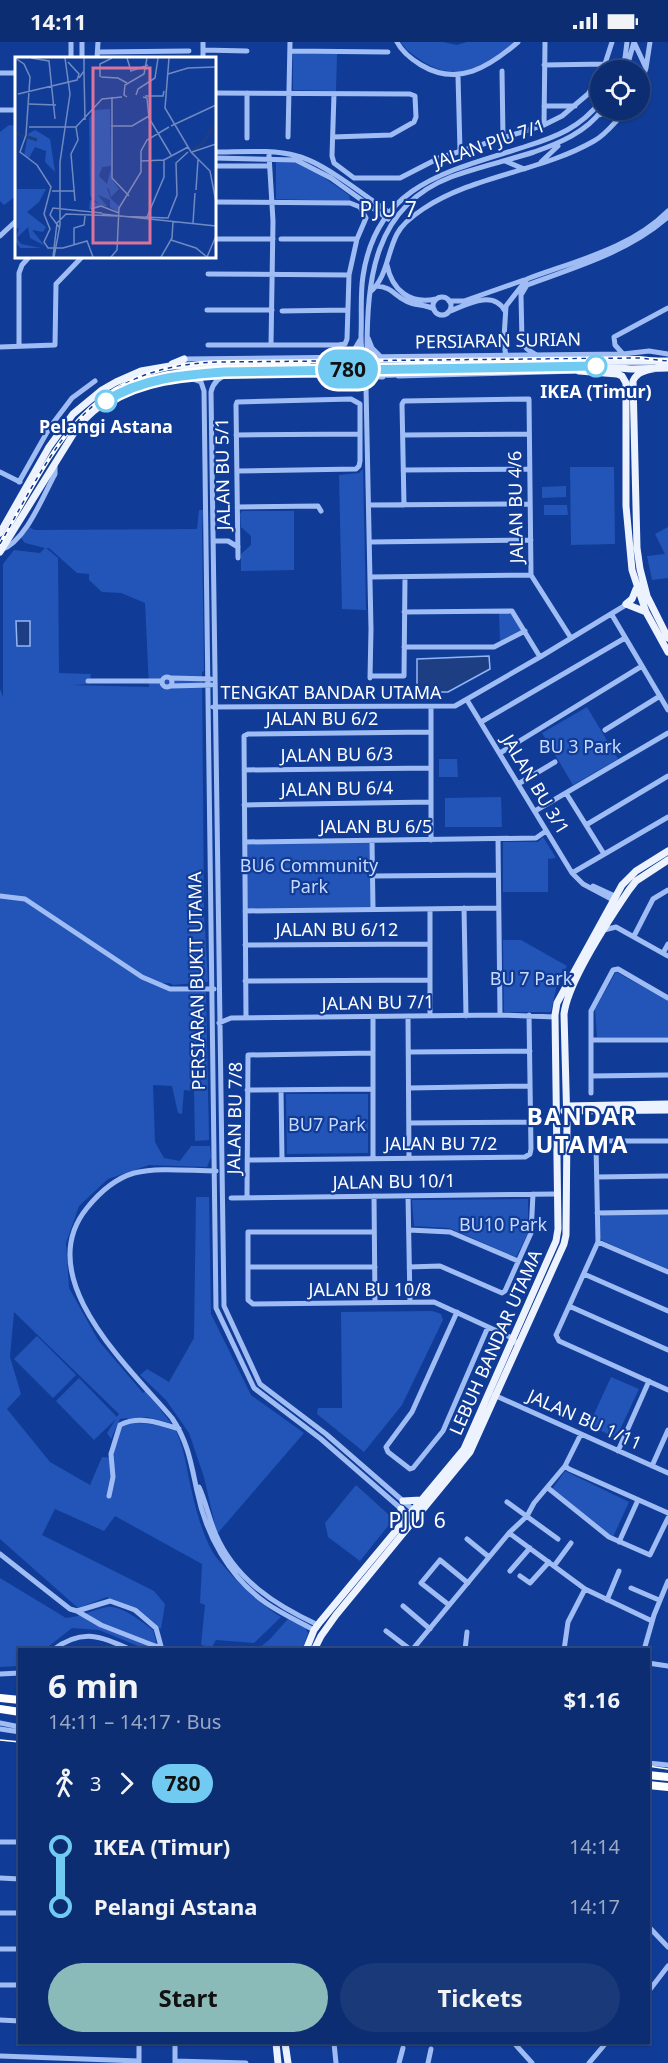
<!DOCTYPE html>
<html lang="en">
<head>
<meta charset="utf-8">
<style>
  body { margin:0; font-family:"Noto Sans",sans-serif; background:#1a3979; color:#f1f3f6; height:100vh; display:flex; flex-direction:column; font-size:22px; white-space:nowrap }
  * { box-sizing:border-box; margin:0 }
  p { font-size:20px; color:#9aa8c3 }
  .icon { flex:none; width:33px; height:33px; fill:none; stroke:currentColor; stroke-width:2; stroke-linecap:round; stroke-linejoin:round }
  .map { position:relative; flex:1; overflow:hidden }
  .side { position:absolute; left:18px; top:1606px; width:632px; height:396px; display:flex; flex-direction:column; background:#0c2d71; border-radius:0px; box-shadow:0 2px 4px #0004,0 0 0 2px #2c4984 }
  .side>* { flex:none }
  .badge { padding:0 12px; border-radius:20px; font-size:21px; line-height:39px }
  .tools { position:absolute; left:590px; top:18px; display:grid; gap:12px }
  .tools a { display:grid; place-items:center; width:60px; height:60px; border-radius:50%; background:#0c2d71; box-shadow:0 2px 4px #0004,0 0 0 2px #2c4984; font-size:30px }
  .map>.badge { position:absolute; translate:-50% -50%; box-shadow:0 0 0 3px #fff }
  .legs { display:flex; align-items:center; gap:9px; height:66px; padding:0 30px; font-size:20px }
  .legs p { margin-inline-start:auto }
  .summary { display:flex; align-items:center; justify-content:space-between; height:102px; padding:0 30px }
  h1 { font-size:33px; font-weight:700; line-height:45px }
  .primary-button { display:flex; gap:12px; margin-top:auto; padding:12px 30px }
  .primary-button a { flex:1; height:69px; border-radius:36px; background:#8bbbb9; color:#111; font-size:24px; font-weight:700; line-height:69px; text-align:center }
  .primary-button a+a { background:#1a3979; color:#f1f3f6 }
  ul { padding:0 30px; list-style:none }
  li { display:flex; align-items:center; gap:21px; height:60px; font-size:22px }
  li i { display:grid; place-items:center; width:9px; height:100%; margin:0 8px; background:currentColor }
  li i::after { content:''; width:15px; height:15px; margin:-8px; border:4px solid; border-radius:50%; background:#0c2d71 }
  li p { margin-inline-start:auto }
  li:first-child i { background:linear-gradient(#0000 50%,currentColor 0) }
  li:last-child i { background:linear-gradient(currentColor 50%,#0000 0) }
  .status { display:flex; justify-content:space-between; align-items:center; height:42px; padding:0 30px; background:#0c2d71; direction:ltr }
  .status svg { height:16px; fill:currentColor }
  .map>svg:first-child { display:block }
  .green { fill:#2255b7; fill-rule:evenodd }
  .water { fill:#1d3e83; stroke:#91b6f8; stroke-width:1.5 }
  .lines { fill:none; stroke-linecap:round; stroke-linejoin:round }
  .major-tunnel { stroke:#3459a7; stroke-width:7; stroke-dasharray:7 3.5; stroke-linecap:butt }
  .minor { stroke:#9fbdf4; stroke-width:5 }
  .major { stroke:#edf2ff; stroke-width:7 }
  .highway { stroke:#fff; stroke-width:8 }
  .tram { stroke:#fff; stroke-width:1.5 }
  .rail-casing { stroke:#fff; stroke-width:4 }
  .rail { stroke:#103c97; stroke-width:1.5; stroke-dasharray:4.5; stroke-linecap:butt }
  .line-1-casing { stroke:#fff; stroke-width:14 }
  .line-1 { stroke:#71caf2; stroke-width:9 }
  .stop-1-dot { fill:#fff; stroke:#71caf2; stroke-width:3 }
  .labels { text-anchor:middle; dominant-baseline:central; stroke-width:4.5; stroke-linejoin:round; paint-order:stroke }
  .street-label { font-size:18px; fill:#fff; stroke:#103c97 }
  .stop-label { font-size:18px; font-weight:bold; fill:#fff; stroke:#103c97 }
  .park-label { font-size:18px; fill:#c8dafe; stroke:#103c97 }
  .quarter-label { font-size:21px; letter-spacing:1.5px; fill:#fff; stroke:#103c97 }
  .district-label { font-size:24px; font-weight:bold; letter-spacing:1.5px; fill:#fff; stroke:#103c97 }
  .inset-river { fill:none; stroke:#1d3e83; stroke-width:3 }
  .inset-road { fill:none; stroke:#708ac1; stroke-width:1.5 }
  .view { fill:#da749d; fill-opacity:0.15; stroke:#da749d; stroke-width:3 }
  .inset-edge { fill:none; stroke:#fff; stroke-width:3 }
</style>
</head>
<body>
<div class="status"><b>14:11</b><svg viewBox="0 0 49 12"><path d="M0 12V9h3v3zM5 12V6h3v6zM10 12V3h3v9zM15 12V0h3v12zM26 1h20v11H26zM47 4h2v5h-2z"/></svg></div>
<div class="map">
<svg width="668" height="2021" viewBox="0 0 668 2021">
  <rect width="100%" height="100%" fill="#103c97"/>
  <path class="green" d="M 401,0 L 443,0 L 457,3 L 467,0 L 516,0 C 487,24 458,42 422,19 C 414,13 406,9 401,0 Z
    M 293,12 L 337,12 L 336,49 L 293,48 Z
    M 9,83 L 16,84 L 16,154 L 4,163 L 0,159 L 0,90 Z
    M 276,119 L 296,120 L 313,128 L 349,153 L 350,159 L 276,157 Z
    M 570,425 L 614,425 L 615,502 L 571,503 Z
    M 363,427 L 366,568 L 342,567 L 339,433 L 359,431 Z
    M 566,444 L 566,455 L 542,456 L 542,445 Z
    M 544,463 L 567,463 L 568,473 L 544,473 Z
    M 199,468 L 203,468 L 202,490 L 204,629 L 202,630 L 204,869 L 208,940 L 173,943 L 170,941 L 155,941 L 171,949 L 206,950 L 209,1098 L 195,1099 L 194,1049 L 184,1048 L 182,1072 L 178,1071 L 172,1044 L 153,1043 L 155,1100 L 164,1116 L 180,1119 L 191,1104 L 210,1104 L 211,1115 L 207,1125 L 149,1123 L 108,1137 L 79,1164 L 66,1201 L 69,1246 L 98,1298 L 143,1351 L 146,1349 L 171,1381 L 147,1375 L 129,1379 L 127,1376 L 120,1377 L 111,1397 L 107,1391 L 116,1377 L 94,1398 L 56,1359 L 79,1336 L 117,1375 L 119,1372 L 14,1270 L 10,1315 L 21,1352 L 7,1367 L 50,1420 L 90,1443 L 102,1415 L 113,1416 C 115,1407 116,1396 120,1388 C 127,1374 162,1385 175,1387 C 186,1410 186,1426 192,1450 C 196,1469 205,1500 216,1515 C 233,1536 258,1561 281,1575 L 254,1601 L 216,1598 L 212,1605 L 201,1603 L 205,1563 L 200,1561 L 202,1522 L 115,1474 L 104,1489 L 55,1467 L 42,1493 L 154,1549 L 165,1562 L 161,1587 L 107,1555 L 78,1566 L 0,1497 L 0,647 L 3,655 L 3,522 L 14,508 L 40,511 L 45,506 L 25,501 L 21,496 L 29,485 L 35,488 L 197,487 ZM 46,506 L 49,506 L 77,531 L 89,532 L 89,538 L 102,550 L 121,551 L 145,561 L 149,645 L 73,643 L 89,642 L 91,632 L 59,631 L 58,516 Z
    M 242,469 L 294,469 L 294,528 L 241,529 L 241,512 L 251,503 L 251,494 L 241,485 L 240,472 Z
    M 668,485 L 668,536 L 652,538 L 647,514 L 665,512 L 655,492 Z
    M 511,570 L 521,588 L 500,600 L 499,571 Z
    M 587,665 L 618,717 L 573,743 L 542,691 Z
    M 439,717 L 457,717 L 458,735 L 439,735 Z
    M 501,755 L 502,785 L 445,785 L 445,756 Z
    M 543,795 L 556,816 L 548,817 L 548,850 L 503,850 L 503,800 L 538,800 Z
    M 245,800 L 371,800 L 372,867 L 246,868 Z
    M 503,898 L 521,898 L 567,924 L 557,942 L 551,970 L 504,970 Z
    M 616,930 L 668,958 L 668,995 L 597,995 L 595,967 Z
    M 286,1052 L 368,1052 L 368,1111 L 287,1112 Z
    M 196,1155 L 209,1155 L 211,1272 L 251,1353 L 304,1391 L 217,1492 L 204,1435 L 189,1391 L 166,1358 L 140,1333 L 147,1327 L 169,1340 L 194,1296 Z
    M 528,1157 L 528,1191 L 516,1215 L 449,1186 L 414,1184 L 412,1158 Z
    M 668,1172 L 668,1227 L 603,1199 L 600,1196 L 599,1177 L 602,1173 Z
    M 432,1269 L 441,1272 L 443,1278 L 402,1363 L 364,1410 L 317,1372 L 318,1366 L 342,1366 L 341,1270 Z
    M 37,1294 L 76,1333 L 53,1356 L 14,1317 Z
    M 611,1335 L 639,1347 L 616,1396 L 589,1383 Z
    M 565,1429 L 629,1460 L 613,1495 L 552,1447 Z
    M 356,1443 L 388,1472 L 392,1479 L 360,1519 L 328,1495 L 325,1481 Z
    M 0,1536 L 66,1576 C 80,1575 93,1568 107,1565 C 121,1563 142,1580 153,1588 L 158,1608 L 148,1608 L 99,1588 L 72,1586 L 44,1608 L 20,1608 L 19,1624 L 0,1625 Z
    M 288,1577 L 305,1586 L 308,1591 L 302,1608 L 257,1608 L 270,1597 Z"/>
  <path class="water" d="M 16,579 L 30,579 L 30,604 L 17,604 Z
    M 489,614 L 490,627 L 448,650 L 417,650 L 417,617 Z"/>
  <g class="lines">
    <path class="major-tunnel" d="M 341,327 L 595,324"/>
    <path class="minor" d="M 71,0 L 71,16
      M 82,0 L 82,16
      M 203,0 L 203,16
      M 397,0 C 402,10 411,17 421,23 C 458,45 489,25 518,0
      M 634,0 L 646,26
      M 203,8 L 247,9
      M 290,9 L 388,10
      M 98,10 L 189,9
      M 97,16 L 98,0
      M 544,23 L 606,22
      M 603,28 L 612,0
      M 619,28 L 625,16 L 627,0
      M 626,28 L 634,0
      M 502,29 L 503,95
      M 0,31 L 16,31
      M 458,34 L 460,108
      M 639,47 L 646,26 L 650,0
      M 214,51 L 410,52 L 415,54 L 416,75 L 414,80 L 391,93 L 333,95
      M 334,52 L 332,114 L 334,121 L 354,136 L 400,136 L 439,116 L 544,83 L 562,74 L 588,52 L 600,33
      M 544,64 L 575,64
      M 0,68 L 16,68
      M 598,73 L 626,68
      M 544,83 L 545,1
      M 288,95 L 290,0
      M 247,96 L 247,51
      M 214,110 C 241,110 272,107 297,114 C 323,120 368,156 391,172
      M 269,113 L 273,179 L 271,303
      M 214,116 L 296,118 L 331,136 L 388,177
      M 505,119 L 524,127
      M 541,120 L 558,104
      M 214,124 L 269,124
      M 0,194 L 16,179
      M 214,197 L 273,197
      M 281,197 L 357,197
      M 387,223 C 392,248 410,263 436,257
      M 208,232 L 349,233
      M 376,244 C 393,245 393,253 406,259 C 415,264 425,262 434,267
      M 370,250 C 387,236 387,211 397,192 C 402,182 414,173 423,167 C 474,133 540,130 594,99 C 607,92 616,78 627,68
      M433 264a9 9 0 1 1 18 0a9 9 0 1 1-18 0Z
      M 449,259 L 464,259 L 524,238
      M 207,268 L 272,268
      M 282,269 L 348,268
      M 448,270 C 466,263 493,247 505,269
      M 368,296 L 372,306 L 380,314
      M 208,303 L 338,303 L 345,302 L 347,297 L 349,233 L 357,197 L 366,176 L 360,165 L 350,161 L 214,160
      M 19,304 L 19,231 L 22,223 L 30,214
      M 0,305 L 55,303 L 56,242 L 83,214
      M 535,312 L 527,307 L 522,300 L 521,253 L 527,243 C 576,225 628,210 668,175
      M 623,312 L 615,303 L 614,295 L 668,266
      M 347,313 L 354,308 L 360,298
      M 184,317 L 623,312 L 649,309 L 668,312
      M 527,330 L 506,319 L 504,296 L 506,264 L 527,237 C 575,219 630,207 668,169
      M 347,331 L 352,325 L 352,321 L 347,315
      M 282,332 L 383,335
      M 228,333 C 218,335 213,341 211,350 L 224,1264 L 260,1342 L 326,1392 L 418,1472
      M 401,333 C 394,333 385,334 378,332 C 362,326 361,307 361,293 C 362,273 360,253 363,234 C 377,140 451,129 527,104 C 556,95 581,85 600,60
      M 340,334 L 353,331 L 362,325 L 364,314 L 367,311 C 367,238 373,165 451,135 C 478,125 506,119 534,110 C 560,101 586,90 602,68
      M 398,334 L 579,329
      M 187,335 L 201,340 L 204,349 L 216,1266 L 254,1346 L 321,1397 L 414,1478
      M 366,345 L 371,587 L 370,636
      M 236,393 L 360,392
      M 403,393 L 529,392
      M 403,428 L 530,427
      M 237,429 L 356,427 L 359,424 L 360,419 L 360,362 L 351,357 L 237,360 L 236,363 L 238,516
      M 0,430 L 20,440
      M 19,440 L 50,385 L 72,356 L 95,339
      M 369,463 L 530,462
      M 404,463 L 402,362 L 404,359 L 529,357 L 531,533 L 571,596
      M 237,465 L 318,464 L 321,469
      M 213,499 L 228,499 L 238,505
      M 370,500 L 531,498
      M 1,508 C 26,499 43,454 55,432 L 55,424
      M 370,535 L 531,533
      M 404,570 L 512,569 L 540,615
      M 612,573 L 668,668
      M 404,605 L 494,605 L 525,589
      M 370,634 L 404,634 L 405,535
      M162 640a5 5 0 1 1 10 0a5 5 0 1 1-10 0Z
      M 171,636 L 211,637
      M 88,639 L 162,639
      M 171,644 L 211,643
      M 467,658 L 572,831 L 583,842 L 617,860
      M 213,665 L 455,664 L 540,615 L 629,561
      M 431,665 L 431,798
      M 481,680 L 625,596
      M 605,688 L 660,654
      M 500,711 L 642,624
      M 244,728 L 431,726
      M 518,742 L 555,720
      M 566,751 L 604,812
      M 244,763 L 431,760
      M 535,769 L 668,691
      M 586,783 L 668,734
      M 498,797 L 500,973
      M 372,799 L 373,867
      M 245,800 L 536,796 L 546,789
      M 572,831 L 668,775
      M 372,834 L 498,833
      M 593,844 L 617,855
      M 0,854 L 25,857 L 142,935 L 170,947 L 214,947
      M 464,866 L 466,974
      M 430,867 L 430,970
      M 245,869 L 498,866
      M 604,888 L 616,885 L 668,914
      M 634,894 L 653,857 L 668,848
      M 245,903 L 430,902
      M 663,911 L 668,902
      M 245,939 L 430,938
      M 408,974 L 409,1116
      M 373,975 L 373,1116
      M 246,976 L 244,694 L 248,692 L 431,690
      M 219,981 L 231,976 L 500,973 L 555,975
      M 591,998 L 668,998
      M 409,1010 L 530,1009
      M 591,1034 L 668,1033
      M 409,1046 L 530,1044
      M 247,1048 L 373,1047
      M 281,1048 L 282,1117
      M 591,1051 L 591,969 L 613,928 L 618,927 L 668,956
      M 409,1081 L 531,1080
      M 668,1099 L 601,1099 L 596,1103 L 598,1200 L 556,1293 L 559,1299 L 668,1348
      M 247,1118 L 525,1115 L 530,1112 L 531,1107 L 529,973
      M 216,1129 C 189,1129 160,1125 134,1131 C 114,1137 99,1151 87,1166 C 30,1236 130,1326 172,1376 C 188,1400 191,1421 197,1449 C 206,1493 229,1535 266,1561 C 282,1572 298,1579 314,1588
      M 597,1135 L 668,1134
      M 374,1154 L 375,1260
      M 408,1154 L 410,1260
      M 247,1155 L 248,1013 L 373,1011
      M 231,1156 L 558,1152
      M 597,1171 L 668,1170
      M 409,1188 L 450,1190 L 518,1219
      M 374,1190 L 248,1190 L 248,1258 L 253,1262 L 434,1260 L 512,1296 L 518,1303
      M 598,1200 L 668,1230
      M 248,1225 L 375,1225
      M 409,1225 L 440,1224 L 502,1251 L 505,1249 L 531,1191 L 533,1152
      M 584,1232 L 668,1269
      M 569,1264 L 668,1308
      M 457,1270 L 412,1370 L 386,1405 L 388,1410 L 410,1427 L 413,1426 L 443,1389 L 488,1285
      M 494,1353 L 668,1431
      M 618,1409 L 649,1339
      M 565,1424 L 569,1427 L 668,1471
      M 652,1424 L 668,1388
      M 199,1445 C 206,1460 209,1477 216,1493 C 236,1538 275,1563 318,1583
      M 548,1446 L 609,1495 L 650,1513 L 668,1476
      M 109,1454 L 113,1435 L 111,1412 L 120,1383 C 139,1373 160,1381 179,1387
      M 507,1460 L 558,1497
      M 509,1491 L 585,1547 L 652,1579
      M 467,1497 L 489,1515
      M 619,1500 L 638,1458
      M 0,1512 L 70,1567 L 77,1569 L 110,1559 L 135,1568 L 156,1586 L 162,1608
      M 554,1524 L 571,1501
      M 510,1529 L 530,1506
      M 520,1534 L 530,1541 L 549,1520
      M 631,1546 L 659,1558
      M 607,1558 L 619,1529
      M 449,1563 L 421,1541 L 440,1518 L 468,1541
      M 403,1564 L 430,1587
      M 77,1569 L 101,1583 L 155,1604 L 161,1605
      M 386,1589 L 411,1608
      M 565,1607 L 575,1608
      M 53,1608 C 82,1586 102,1594 131,1608
      M 412,1608 L 509,1491 L 527,1474 L 534,1461 L 565,1424 L 581,1392
      M 465,1608 L 467,1590
      M 564,1608 L 568,1580 L 585,1547
      M 644,1608 L 654,1573 L 668,1539
      M 648,1621 L 668,1624
      M 0,1632 L 20,1631
      M 0,1681 L 20,1685
      M 0,1687 L 20,1690
      M 648,1721 L 668,1723
      M 0,1800 L 20,1800
      M 0,1836 L 20,1837
      M 0,1871 L 20,1871
      M 648,1884 L 668,1905
      M 0,1907 L 20,1907
      M 0,1943 L 20,1943
      M 648,1950 L 668,1924
      M 0,1978 L 20,1979
      M 334,2001 L 336,2021
      M 514,2001 L 532,2021
      M 0,2014 L 139,2019
      M 175,2019 L 246,2021
      M 139,2020 L 139,2001
      M 175,2021 L 175,2001
      M 399,2021 L 403,2006
      M 428,2021 L 431,2007
      M 589,2021 L 606,2001"/>
    <path class="major" d="M 536,320 L 668,319
      M 172,322 L 184,317
      M 595,324 L 631,327 L 668,326
      M 658,326 C 648,328 637,329 633,339 L 637,506 L 640,527 L 647,554 L 668,596
      M 579,329 L 617,332 L 622,334 L 626,341 L 626,464 L 632,528 L 646,570 L 668,610
      M 0,491 L 49,405 L 73,372 L 102,348 L 116,340 L 141,329 L 170,324 L 308,324
      M 0,510 L 77,386 C 121,332 190,331 254,330 C 283,329 312,328 341,327
      M 636,547 L 632,557 L 626,562 L 646,570
      M 567,1064 L 668,1062
      M 564,1069 L 668,1068
      M 403,1459 L 421,1458
      M 401,1467 L 402,1481
      M 306,1608 L 314,1588 L 320,1580 L 464,1407 L 556,1199 L 558,1187 L 555,973 L 557,961 L 622,843 L 636,829 L 668,809
      M 314,1608 L 321,1594 L 336,1573 L 470,1410 L 564,1202 L 566,1193 L 567,1084 L 564,972 C 568,939 610,876 629,848 L 636,839 L 668,818
      M 276,2001 L 278,2021
      M 285,2001 L 288,2021"/>
    <path class="highway" d="M 0,1656 L 20,1658
      M 0,1667 L 20,1670
      M 648,1733 L 668,1735
      M 648,1743 L 668,1745"/>
    <path class="tram" d="M 0,1698 L 20,1700
      M 648,1724 L 668,1727"/>
    <defs>
      <path id="rail" d="M 0,502 C 57,401 88,324 219,320 L 639,316 L 668,319"/>
    </defs>
    <use href="#rail" class="rail-casing"/>
    <use href="#rail" class="rail"/>
  </g>
  <g class="lines">
    <defs>
      <path id="line-1" d="M 106,359 C 142,336 183,333 224,330 L 596,324"/>
    </defs>
    <use href="#line-1" class="line-1-casing"/>
    <use href="#line-1" class="line-1"/>
  </g>
  <g class="stop-1-dot">
    <circle cx="596" cy="324" r="10"/>
    <circle cx="106" cy="359" r="10"/>
  </g>
  <g class="labels">
    <g class="street-label">
      <text transform="translate(489 101) rotate(-19)">JALAN PJU 7/1</text>
      <text transform="translate(498 298) rotate(-1)">PERSIARAN SURIAN</text>
      <text transform="translate(222 432) rotate(-91)">JALAN BU 5/1</text>
      <text transform="translate(515 465) rotate(-91)">JALAN BU 4/6</text>
      <text x="331" y="650">TENGKAT BANDAR UTAMA</text>
      <text x="322" y="676">JALAN BU 6/2</text>
      <text transform="translate(337 712) rotate(-1)">JALAN BU 6/3</text>
      <text transform="translate(536 742) rotate(59)">JALAN BU 3/1</text>
      <text transform="translate(337 746) rotate(-1)">JALAN BU 6/4</text>
      <text x="376" y="784">JALAN BU 6/5</text>
      <text x="337" y="887">JALAN BU 6/12</text>
      <text transform="translate(196 939) rotate(-91)">PERSIARAN BUKIT UTAMA</text>
      <text transform="translate(378 960) rotate(-1)">JALAN BU 7/1</text>
      <text transform="translate(234 1076) rotate(-89)">JALAN BU 7/8</text>
      <text x="441" y="1101">JALAN BU 7/2</text>
      <text transform="translate(394 1139) rotate(-1)">JALAN BU 10/1</text>
      <text x="370" y="1247">JALAN BU 10/8</text>
      <text transform="translate(495 1300) rotate(-66)">LEBUH BANDAR UTAMA</text>
      <text transform="translate(585 1377) rotate(24)">JALAN BU 1/11</text>
    </g>
    <g class="stop-label">
      <text x="596" y="349">IKEA (Timur)</text>
      <text x="106" y="384">Pelangi Astana</text>
    </g>
    <g class="park-label">
      <text x="580" y="704">BU 3 Park</text>
      <text x="309" y="823">BU6 Community<tspan x="309" dy="21">Park</tspan></text>
      <text x="531" y="936">BU 7 Park</text>
      <text x="327" y="1082">BU7 Park</text>
      <text x="503" y="1182">BU10 Park</text>
    </g>
    <g class="quarter-label">
      <text x="389" y="167">PJU 7</text>
      <text x="418" y="1478">PJU 6</text>
    </g>
    <g class="district-label">
      <text x="582" y="1073">BANDAR<tspan x="582" dy="28">UTAMA</tspan></text>
    </g>
  </g>
  <g transform="translate(15 15)">
    <rect width="201" height="201" fill="#103c97"/>
    <path d="M 95,52 L 96,109 L 87,110 L 84,119 L 92,127 L 96,111 L 96,121 L 104,132 L 96,140 L 94,132 L 92,131 L 96,142 L 104,149 L 103,155 L 95,150 L 95,143 L 83,138 L 92,149 L 74,152 L 75,143 L 84,147 L 75,139 L 74,61 L 80,53 ZM 20,73 L 35,82 L 40,115 L 30,105 L 31,94 L 20,90 L 14,101 L 9,99 L 13,77 ZM 0,95 L 2,132 L 31,132 L 24,145 L 12,155 L 31,170 L 28,175 L 17,173 L 30,189 L 15,181 L 13,170 L 2,181 L 6,187 L 26,191 L 5,191 L 0,184 L 4,171 L 0,172 Z" fill="#2255b7"/>
    <path class="inset-river" d="M 0,76 L 22,83M 176,94 L 187,87 L 201,66"/>
    <path class="inset-road" d="M 0,1 L 9,7 L 15,20 L 11,78 L 5,95 L 22,108 L 36,130 L 29,157 L 35,172 L 29,185 L 33,191 L 48,191 L 72,184 L 78,200M 16,1 L 34,4 L 40,62M 112,1 L 116,14 L 133,8M 154,1 L 150,51 L 176,95 L 195,114 L 201,145M 69,15 L 70,63M 153,17 L 173,11 L 200,10M 85,20 L 85,7 L 97,1M 86,20 L 103,21 L 112,26M 64,21 L 69,14 L 69,1M 3,37 L 62,23 L 64,17 L 53,5M 121,38 L 123,32 L 140,21 L 143,1M 130,39 L 148,39 L 149,34M 97,40 L 97,121 L 114,139M 112,40 L 109,38 L 110,28 L 129,17 L 132,1M 128,40 L 132,41 L 134,61 L 156,98M 14,47 L 41,48M 96,69 L 117,69 L 134,59M 156,69 L 201,48M 14,70 L 61,70 L 87,42 L 107,40M 177,95 L 201,87M 126,104 L 149,103 L 173,90M 181,133 L 183,103M 37,134 L 60,134M 60,144 L 56,97 L 63,83 L 61,70M 76,152 L 86,149 L 104,156M 87,157 L 201,169M 132,160 L 149,120 L 149,102M 178,166 L 180,136M 44,170 L 35,158 L 38,151 L 87,156M 156,183 L 181,191 L 192,200M 59,187 L 59,171 L 69,168 L 70,159M 38,200 L 42,166 L 51,157 L 153,161 L 162,138 L 161,106 L 173,95M 39,200 L 45,168 L 45,105 L 55,37 L 50,1M 96,200 L 102,193 L 104,151 L 126,115 L 126,94 L 132,83 L 154,70M 146,200 L 157,181 L 158,164M 192,200 L 201,179"/>
    <path class="view" d="M 78,11 L 135,11 L 135,186 L 78,186 Z"/>
    <rect width="201" height="201" class="inset-edge"/>
  </g>
</svg>
<div class="tools">
<a><svg class="icon" aria-label="locate" viewBox="0 0 24 24"><circle cx="12" cy="12" r="6"/><path d="M12 2v4M12 18v4M2 12h4M18 12h4"/></svg></a>
</div>
<b class="badge" style="left:348px;top:327px;background:#71caf2;color:#111">780</b>
<section class="side">
<div class="summary"><div><h1>6 min</h1><p>14:11 – 14:17 · Bus</p></div><b>$1.16</b></div>
<div class="legs"><svg class="icon" aria-label="walk" viewBox="0 0 24 24"><circle cx="13" cy="4" r="2"/><path d="M13 8l-2 6 4 7M11 14l-3 7M7 12l3-4h3l4 4"/></svg>3<svg class="icon" aria-label="forward" viewBox="0 0 24 24"><path d="M9 5l7 7-7 7"/></svg><b class="badge" style="background:#71caf2;color:#111">780</b></div>
<ul>
<li><i style="color:#71caf2"></i><b>IKEA (Timur)</b><p>14:14</p></li>
<li><i style="color:#71caf2"></i><b>Pelangi Astana</b><p>14:17</p></li>
</ul>
<div class="primary-button"><a>Start</a><a>Tickets</a></div>
</section>
</div>
</body>
</html>
